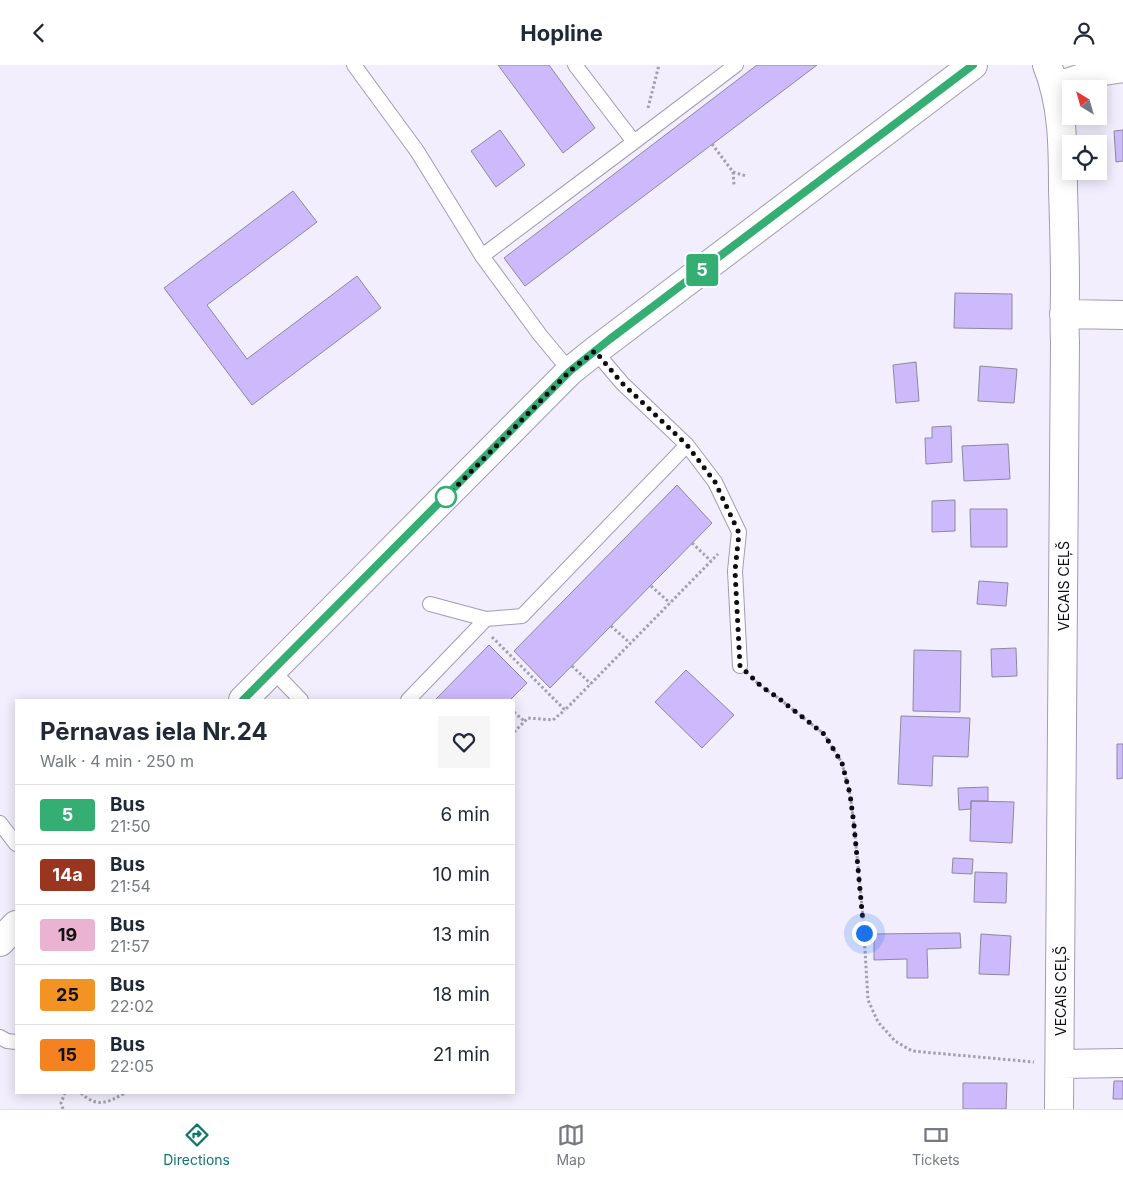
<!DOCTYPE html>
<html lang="en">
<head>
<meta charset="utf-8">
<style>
  body { margin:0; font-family:Inter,sans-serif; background:#f6f6f7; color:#1f2937; height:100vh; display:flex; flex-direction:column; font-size:19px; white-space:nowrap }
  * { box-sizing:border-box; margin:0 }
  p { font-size:16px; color:#747a83 }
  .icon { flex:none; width:28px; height:28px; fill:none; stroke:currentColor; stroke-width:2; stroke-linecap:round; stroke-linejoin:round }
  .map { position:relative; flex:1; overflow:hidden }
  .drawer { position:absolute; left:15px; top:634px; width:500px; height:395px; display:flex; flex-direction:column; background:#fff; border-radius:0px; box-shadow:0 2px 12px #0003 }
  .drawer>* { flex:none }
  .badge { padding:0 10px; border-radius:4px; font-size:18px; line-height:32px }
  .needle { width:32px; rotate:323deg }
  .tools { position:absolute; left:1062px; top:15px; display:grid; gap:10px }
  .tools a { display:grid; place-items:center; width:45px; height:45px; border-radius:0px; background:#fff; box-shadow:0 2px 12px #0003; font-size:25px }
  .you { position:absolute; width:25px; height:25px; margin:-12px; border:4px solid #fff; border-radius:50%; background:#1a73e8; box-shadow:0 0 0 8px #1a73e833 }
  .map>.badge { position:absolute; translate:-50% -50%; box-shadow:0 0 0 2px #fff }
  .round { display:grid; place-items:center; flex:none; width:52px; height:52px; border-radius:0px; background:#f6f6f7 }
  .summary { display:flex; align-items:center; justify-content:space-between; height:85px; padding:0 25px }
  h1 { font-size:24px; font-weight:700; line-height:38px }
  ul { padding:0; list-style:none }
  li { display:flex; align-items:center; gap:15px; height:60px; padding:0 25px; border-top:1px solid #e0e1e3 }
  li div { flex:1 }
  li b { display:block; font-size:19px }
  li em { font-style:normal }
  li .badge { min-width:55px; font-weight:700; text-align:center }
  header { display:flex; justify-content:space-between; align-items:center; height:65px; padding:0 25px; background:#fff; font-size:22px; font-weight:700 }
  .menu { display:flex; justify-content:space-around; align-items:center; height:70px; border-top:1px solid #e0e1e3; background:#fff; font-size:14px; color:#747a83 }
  .menu a { display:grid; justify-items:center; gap:2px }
  .menu .active { color:#0f766e }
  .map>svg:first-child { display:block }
  .building { fill:#cdbafc; stroke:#8e889e }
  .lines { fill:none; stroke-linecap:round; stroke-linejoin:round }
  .service-casing { stroke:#a29cb3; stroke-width:16 }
  .minor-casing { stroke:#a29cb3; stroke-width:30 }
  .path { stroke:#a3a0ac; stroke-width:3; stroke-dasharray:2.5 2.5; stroke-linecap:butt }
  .service { stroke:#fff; stroke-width:14 }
  .minor { stroke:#fff; stroke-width:28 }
  .line-casing { stroke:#fff; stroke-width:11 }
  .line { stroke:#35ae73; stroke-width:8 }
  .walk { stroke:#0d0b13; stroke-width:5; stroke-dasharray:0 9 }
  .stop-dot { fill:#fff; stroke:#35ae73; stroke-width:2.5 }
  .labels { text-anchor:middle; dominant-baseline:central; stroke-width:4; stroke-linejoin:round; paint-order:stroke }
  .street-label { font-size:14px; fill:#0d0b13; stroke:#fff }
</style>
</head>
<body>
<header><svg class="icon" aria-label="back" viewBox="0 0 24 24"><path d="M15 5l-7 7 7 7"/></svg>Hopline<svg class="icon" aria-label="person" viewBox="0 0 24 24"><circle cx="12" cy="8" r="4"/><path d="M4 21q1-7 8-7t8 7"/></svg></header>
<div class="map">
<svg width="1123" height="1044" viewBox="0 0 1123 1044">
  <rect width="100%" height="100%" fill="#f2eefd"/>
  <path class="building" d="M 498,0 L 549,0 L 595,63 L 563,88 Z
    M 757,0 L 817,0 L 525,221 L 504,193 Z
    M 500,65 L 525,100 L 496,122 L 471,86 Z
    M 1123,65 L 1123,96 L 1116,97 L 1114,66 Z
    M 293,126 L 317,157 L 207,240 L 247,294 L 357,211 L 381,243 L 252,340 L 164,223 Z
    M 955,228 L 1012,229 L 1012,264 L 954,263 Z
    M 916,297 L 919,336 L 896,338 L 893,300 Z
    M 980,301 L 1017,304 L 1014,338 L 978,336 Z
    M 951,361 L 952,397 L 926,399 L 925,373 L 932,373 L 932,362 Z
    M 1008,379 L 1010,414 L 964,416 L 962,381 Z
    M 677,420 L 712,458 L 550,623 L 514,586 Z
    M 955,435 L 955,466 L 932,467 L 932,436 Z
    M 970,444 L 1007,444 L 1007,482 L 971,482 Z
    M 979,516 L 1008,518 L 1006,541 L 977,539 Z
    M 489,580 L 527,618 L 510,635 L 435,635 Z
    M 1016,583 L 1017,611 L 992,612 L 991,584 Z
    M 914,585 L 961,586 L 960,647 L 913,646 Z
    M 686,605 L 734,650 L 702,683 L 655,637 Z
    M 901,651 L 970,653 L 968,692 L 933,691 L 932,721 L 898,719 Z
    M 1117,679 L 1123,679 L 1123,713 L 1117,714 Z
    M 988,722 L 988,736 L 971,736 L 971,744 L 959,745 L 958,723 Z
    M 971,736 L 1014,737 L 1012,778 L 970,776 Z
    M 953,793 L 973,794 L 972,809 L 952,808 Z
    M 975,807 L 1007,808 L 1006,838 L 974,837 Z
    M 960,868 L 961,883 L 927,884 L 928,913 L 907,913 L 907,894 L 874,895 L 874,869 Z
    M 981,869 L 1011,871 L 1009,910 L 979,909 Z
    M 1114,1016 L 1123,1016 L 1123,1034 L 1113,1034 Z
    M 963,1018 L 1007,1018 L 1006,1044 L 963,1044 Z"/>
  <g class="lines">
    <defs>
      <path id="service" d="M 354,0 L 417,86 L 482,191 L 540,270 L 570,306
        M 634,77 L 736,0
        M 482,191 L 634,77 L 575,0
        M 595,286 L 622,318 L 687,380 L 715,417 L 739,467 L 735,506 L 740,601
        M 430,539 L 486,554
        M 273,606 L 301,635
        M 408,635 L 486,554 L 522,551 L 687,380
        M 0,758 L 16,779
        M 0,972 L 7,976 L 16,977"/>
      <path id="minor" d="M 1047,0 C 1063,39 1063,83 1063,124 C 1064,156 1065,188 1065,219 C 1065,239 1064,257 1065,277 L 1059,1044
        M 1054,22 L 1104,6 L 1123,3
        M 1064,249 L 1123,250
        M 243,635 L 570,306 L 595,286 L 973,0
        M 0,877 L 16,860
        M 1060,999 L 1123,998"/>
    </defs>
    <use href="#service" class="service-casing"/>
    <use href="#minor" class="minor-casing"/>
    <path class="path" d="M 648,43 L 659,0
      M 712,79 L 733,107 L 746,111
      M 733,107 L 734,120
      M 692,478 L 711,496
      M 651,521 L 670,538
      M 611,561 L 630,578
      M 492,572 L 565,645 L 718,489
      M 572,601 L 591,619
      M 752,613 L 762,622 L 777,632 L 824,669 L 842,698 L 850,729 L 854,760 L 863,852 L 868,935 L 878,957 L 895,976 L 912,986 L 1034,997
      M 514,647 L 524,656
      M 514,667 L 528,653 L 553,655 L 565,645
      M 81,1028 C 97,1043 107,1038 125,1028
      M 63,1044 L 61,1038 L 65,1028"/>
    <use href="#service" class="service"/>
    <use href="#minor" class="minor"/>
  </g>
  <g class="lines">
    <defs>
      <path id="line" d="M 243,635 L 570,306 L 610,274 L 973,0"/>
    </defs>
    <use href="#line" class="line-casing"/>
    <use href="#line" class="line"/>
    <path class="walk" d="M 446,432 L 570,306 L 595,286 L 622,318 L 687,380 L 715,417 L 739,468 L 735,506 L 740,601 L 762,622 L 777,632 L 824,669 L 842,698 L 850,729 L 854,760 L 864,868"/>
  </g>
  <circle class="stop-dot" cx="446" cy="432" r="10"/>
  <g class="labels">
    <g class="street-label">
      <text transform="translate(1063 521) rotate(-90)">VECAIS CEĻŠ</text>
      <text transform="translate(1060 926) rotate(-90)">VECAIS CEĻŠ</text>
    </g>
  </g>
</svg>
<div class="tools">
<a><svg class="needle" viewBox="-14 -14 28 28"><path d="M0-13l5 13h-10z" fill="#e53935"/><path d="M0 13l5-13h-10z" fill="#747a83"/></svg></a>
<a><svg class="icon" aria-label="locate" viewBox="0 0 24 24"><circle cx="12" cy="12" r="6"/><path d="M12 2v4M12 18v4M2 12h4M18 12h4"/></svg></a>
</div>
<div class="you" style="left:864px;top:868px"></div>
<b class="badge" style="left:702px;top:205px;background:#35ae73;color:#fff">5</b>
<section class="drawer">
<div class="summary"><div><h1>Pērnavas iela Nr.24</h1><p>Walk · 4 min · 250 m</p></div><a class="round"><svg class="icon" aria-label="heart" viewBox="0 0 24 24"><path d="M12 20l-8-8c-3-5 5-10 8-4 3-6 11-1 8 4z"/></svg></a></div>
<ul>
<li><span class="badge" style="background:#35ae73;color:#fff">5</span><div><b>Bus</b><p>21:50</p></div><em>6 min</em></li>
<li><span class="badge" style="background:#9a3520;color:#fff">14a</span><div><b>Bus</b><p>21:54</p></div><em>10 min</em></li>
<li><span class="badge" style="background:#ebb3d2;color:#111">19</span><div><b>Bus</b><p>21:57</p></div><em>13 min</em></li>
<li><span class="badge" style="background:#f39324;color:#111">25</span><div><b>Bus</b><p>22:02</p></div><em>18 min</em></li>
<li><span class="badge" style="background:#f58220;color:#111">15</span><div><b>Bus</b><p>22:05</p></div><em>21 min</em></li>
</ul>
</section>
</div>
<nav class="menu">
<a class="active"><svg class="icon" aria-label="directions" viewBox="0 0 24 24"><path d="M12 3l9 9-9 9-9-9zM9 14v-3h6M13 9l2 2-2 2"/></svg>Directions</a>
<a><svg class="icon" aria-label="map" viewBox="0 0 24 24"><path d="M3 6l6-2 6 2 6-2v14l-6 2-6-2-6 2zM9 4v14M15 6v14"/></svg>Map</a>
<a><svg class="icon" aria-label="tickets" viewBox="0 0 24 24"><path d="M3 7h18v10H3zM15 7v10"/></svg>Tickets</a>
</nav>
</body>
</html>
